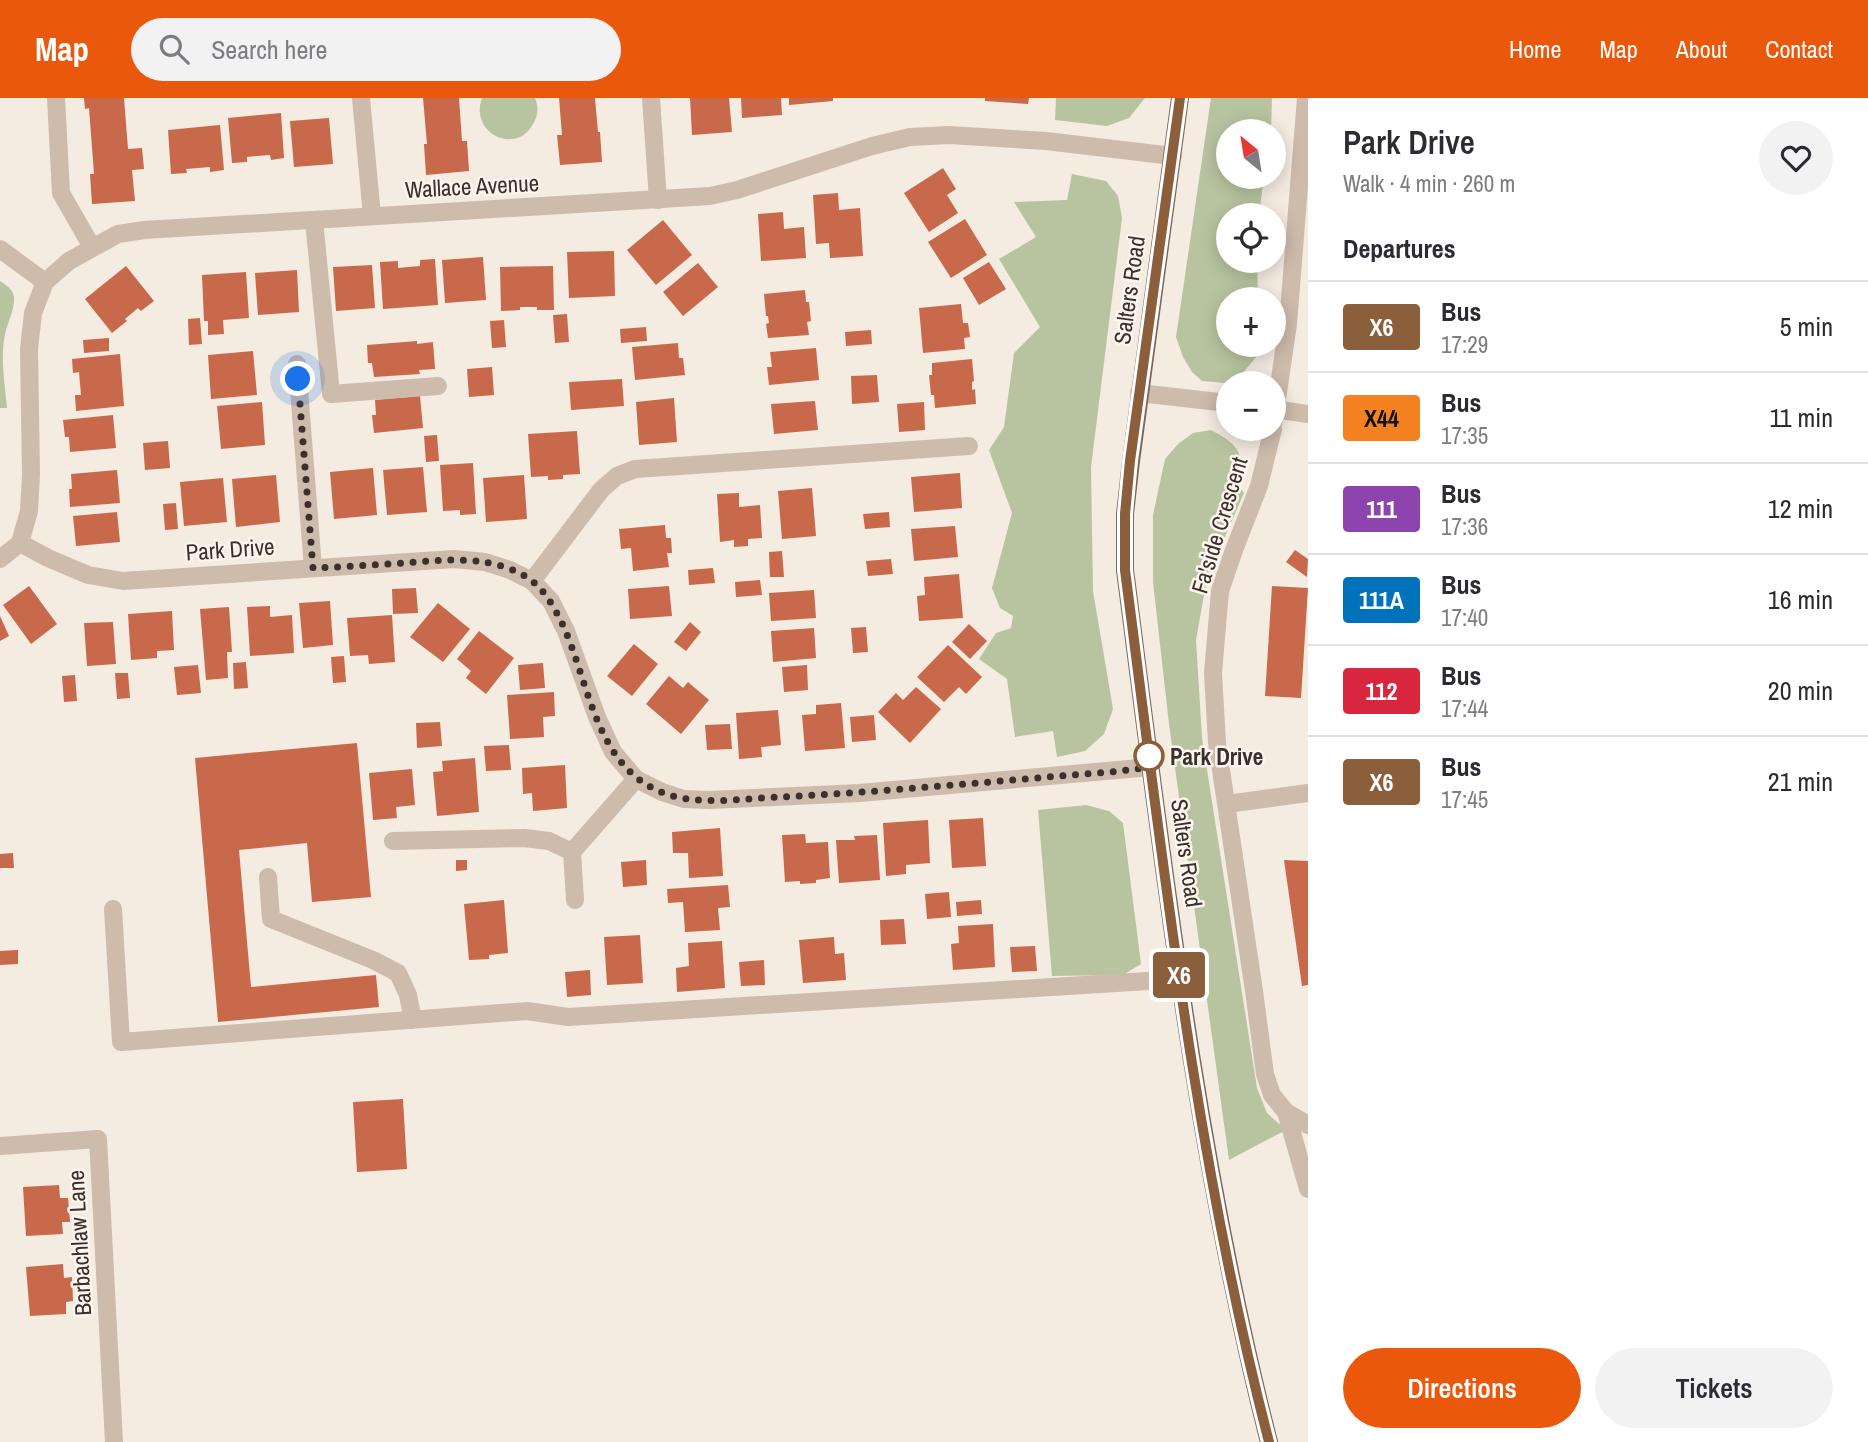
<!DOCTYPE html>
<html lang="en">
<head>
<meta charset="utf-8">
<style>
  body { margin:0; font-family:"Archivo Narrow",sans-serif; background:#f2f2f3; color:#2b2b33; height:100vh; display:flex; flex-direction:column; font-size:26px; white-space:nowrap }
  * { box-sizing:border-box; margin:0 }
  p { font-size:23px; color:#7c7c81 }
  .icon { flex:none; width:38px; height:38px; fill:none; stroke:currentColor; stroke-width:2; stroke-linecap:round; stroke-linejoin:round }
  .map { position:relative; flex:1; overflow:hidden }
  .drawer { display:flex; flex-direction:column; background:#fff; width:560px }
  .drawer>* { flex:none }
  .badge { padding:0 14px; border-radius:5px; font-size:24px; line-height:46px }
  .needle { width:46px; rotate:330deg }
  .tools { position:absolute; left:1216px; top:21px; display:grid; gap:14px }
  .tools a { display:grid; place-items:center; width:70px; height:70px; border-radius:50%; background:#fff; box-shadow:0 4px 18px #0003; font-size:35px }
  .you { position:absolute; width:35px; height:35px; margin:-18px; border:5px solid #fff; border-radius:50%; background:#1a73e8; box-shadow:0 0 0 10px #1a73e833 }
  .map>.badge { position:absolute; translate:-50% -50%; box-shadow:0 0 0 4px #fff }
  h2 { padding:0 35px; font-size:26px; line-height:63px }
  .round { display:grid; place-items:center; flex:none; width:74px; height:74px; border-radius:37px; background:#f2f2f3 }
  .headline { display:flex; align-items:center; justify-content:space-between; height:119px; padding:0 35px }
  h1 { font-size:33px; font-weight:600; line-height:52px }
  .button { display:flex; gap:14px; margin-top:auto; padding:14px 35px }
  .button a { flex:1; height:80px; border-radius:42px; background:#ea580c; color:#fff; font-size:28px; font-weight:600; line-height:80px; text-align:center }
  .button a+a { background:#f2f2f3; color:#2b2b33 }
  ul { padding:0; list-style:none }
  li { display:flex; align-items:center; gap:21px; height:91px; padding:0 35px; border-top:2px solid #e1e1e2 }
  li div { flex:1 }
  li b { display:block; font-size:26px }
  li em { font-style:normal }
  li .badge { min-width:77px; font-weight:700; text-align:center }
  header { display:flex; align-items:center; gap:42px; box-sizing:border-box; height:98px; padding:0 35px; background:#ea580c; color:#fff }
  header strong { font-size:33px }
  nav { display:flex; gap:38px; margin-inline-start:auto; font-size:24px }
  .search { width:490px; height:63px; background:#f2f2f3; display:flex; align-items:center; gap:18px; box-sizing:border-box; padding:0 24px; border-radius:38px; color:#7c7c81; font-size:26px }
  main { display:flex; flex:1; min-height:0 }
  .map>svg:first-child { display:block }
  .green { fill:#b8c4a0 }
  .building { fill:#c8694b }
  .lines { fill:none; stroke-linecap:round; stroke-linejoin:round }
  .lane { stroke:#cdbbac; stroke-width:18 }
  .street { stroke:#cdbbac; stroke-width:18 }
  .primary { stroke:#7d675c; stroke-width:18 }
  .line-casing { stroke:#fff; stroke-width:16 }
  .line { stroke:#8b5e3c; stroke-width:10 }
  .walk { stroke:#3b302b; stroke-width:7; stroke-dasharray:0 12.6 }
  .stop-dot { fill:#fff; stroke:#8b5e3c; stroke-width:3.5 }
  .labels { text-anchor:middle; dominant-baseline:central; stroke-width:5; stroke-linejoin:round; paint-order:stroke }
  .street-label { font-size:23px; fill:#3b302b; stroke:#fbf5ee }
  .stop-label { font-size:23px; font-weight:bold; fill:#3b302b; stroke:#fbf5ee; text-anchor:start }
</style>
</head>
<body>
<header>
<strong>Map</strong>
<div class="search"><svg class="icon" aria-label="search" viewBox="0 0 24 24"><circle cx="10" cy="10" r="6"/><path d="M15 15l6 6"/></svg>Search here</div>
<nav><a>Home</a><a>Map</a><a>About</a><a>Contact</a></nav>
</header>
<main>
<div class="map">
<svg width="1308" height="1344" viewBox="0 0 1308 1344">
  <rect width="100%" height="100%" fill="#f4ebe1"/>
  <path class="green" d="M 482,0 L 535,0 C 539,9 538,18 533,26 C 516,58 469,35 482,0 Z
    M 1056,0 L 1145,0 L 1129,20 L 1107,28 L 1055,22 Z
    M 1211,0 L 1272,0 L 1271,33 L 1228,33 L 1228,79 L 1264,79 L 1259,117 L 1228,117 L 1228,163 L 1257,163 L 1258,201 L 1228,201 L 1228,247 L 1258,247 L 1257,258 L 1241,277 L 1225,285 L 1202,283 L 1192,274 L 1183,259 L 1176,239 Z
    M 1072,76 L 1106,83 L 1118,98 L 1122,120 L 1091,369 L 1093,493 L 1113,611 L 1104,636 L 1085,653 L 1057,659 L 1053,633 L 1015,639 L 1007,581 L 979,561 L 996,535 L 1011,530 L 1013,518 L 1000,510 L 992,490 L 1012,415 L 989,352 L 1004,329 L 1014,255 L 1040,229 L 999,161 L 1036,139 L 1014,104 L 1067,102 Z
    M 0,183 C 7,188 13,191 14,199 C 15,212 7,225 5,237 C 0,259 5,288 7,310 L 0,310 Z
    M 1211,332 C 1241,348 1244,355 1239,388 L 1244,395 L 1207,480 L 1196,542 L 1202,640 L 1257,990 L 1267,1015 L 1286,1032 L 1229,1062 L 1169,626 L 1153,484 L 1153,417 L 1165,361 L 1178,346 L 1193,335 Z
    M 1086,707 L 1109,713 L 1123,725 L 1141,866 L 1123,877 L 1052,878 L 1038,712 Z"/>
  <path class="building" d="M 84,0 L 124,0 L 128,51 L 142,50 L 144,71 L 132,72 L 135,103 L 92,106 L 90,76 L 94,76 L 89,10 L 85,11 Z
    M 423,0 L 459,0 L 462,43 L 467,43 L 469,73 L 426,77 L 424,46 L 427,46 Z
    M 559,0 L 595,0 L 598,34 L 600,34 L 602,64 L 560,67 L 557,37 L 562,37 Z
    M 690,0 L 729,0 L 732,34 L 692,37 Z
    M 741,0 L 781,0 L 782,17 L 742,20 Z
    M 789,0 L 833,0 L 833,3 L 789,7 Z
    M 985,0 L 1029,0 L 1028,6 L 985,3 Z
    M 281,15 L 284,60 L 271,62 L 270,57 L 257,58 L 247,59 L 247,64 L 232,65 L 228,20 Z
    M 329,20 L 333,66 L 294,69 L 290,23 Z
    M 220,27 L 224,72 L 210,74 L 210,69 L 186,71 L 187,75 L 171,76 L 168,32 Z
    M 943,70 L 956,91 L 947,97 L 958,115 L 929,134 L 904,95 Z
    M 838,95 L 839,112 L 860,110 L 863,158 L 830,160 L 829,145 L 816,146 L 813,97 Z
    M 783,114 L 784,131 L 804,129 L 806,160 L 761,163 L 758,116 Z
    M 965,121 L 987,157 L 951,180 L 928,144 Z
    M 663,122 L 692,157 L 656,187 L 627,152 Z
    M 614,153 L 615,198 L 569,200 L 567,154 Z
    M 483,159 L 486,202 L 445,205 L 442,162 Z
    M 435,161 L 438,207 L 383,211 L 380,164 L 398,163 L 398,170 L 420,168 L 420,162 Z
    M 989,164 L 1006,191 L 979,207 L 963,180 Z
    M 698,165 L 718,189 L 683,218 L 663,194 Z
    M 372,167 L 375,210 L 336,213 L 333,169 Z
    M 126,168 L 154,203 L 141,213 L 138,210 L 125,221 L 127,223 L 112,235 L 85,201 Z
    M 553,168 L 554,212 L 537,212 L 537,209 L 520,209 L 520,212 L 501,213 L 500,169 Z
    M 297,172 L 299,214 L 258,217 L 255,175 Z
    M 246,174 L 249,220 L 223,222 L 224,236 L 208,237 L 208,223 L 204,223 L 202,177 Z
    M 805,192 L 806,204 L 809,204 L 811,223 L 807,224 L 809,237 L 768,240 L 766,226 L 769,225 L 768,218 L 766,218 L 764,196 Z
    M 961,206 L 963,225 L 968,225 L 970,239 L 964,240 L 965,251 L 923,255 L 919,210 Z
    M 567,216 L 569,244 L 555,245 L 553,217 Z
    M 200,220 L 202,246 L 189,247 L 188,221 Z
    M 504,222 L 506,249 L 492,250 L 490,223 Z
    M 646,229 L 647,243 L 621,245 L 620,231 Z
    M 871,232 L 872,246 L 846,248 L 845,234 Z
    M 109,240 L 109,253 L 84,255 L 83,242 Z
    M 417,243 L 417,246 L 433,244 L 435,271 L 419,272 L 420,276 L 374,279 L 372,265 L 368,265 L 367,247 Z
    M 678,245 L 679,260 L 683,260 L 685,277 L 635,282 L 632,249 Z
    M 816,250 L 819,282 L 769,287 L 767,269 L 772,269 L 770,254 Z
    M 253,253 L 257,297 L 211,301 L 208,257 Z
    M 120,256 L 124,308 L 76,313 L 75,297 L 81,297 L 79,274 L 73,275 L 72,261 Z
    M 972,261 L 974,283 L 972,284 L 972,292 L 975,291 L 976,306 L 935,310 L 934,297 L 931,297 L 929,277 L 932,277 L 932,265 Z
    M 492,269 L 494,297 L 469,299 L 467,271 Z
    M 877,277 L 879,304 L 852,306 L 851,278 Z
    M 622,281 L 624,308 L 571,312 L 569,284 Z
    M 420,298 L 423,330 L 374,335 L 372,317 L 376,317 L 375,302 Z
    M 674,300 L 677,344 L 639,347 L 636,304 Z
    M 815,303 L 818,332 L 774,336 L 771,306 Z
    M 262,304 L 265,347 L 221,351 L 217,308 Z
    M 924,304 L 925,332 L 899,334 L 897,306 Z
    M 113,317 L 116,350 L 70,354 L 69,339 L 65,339 L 63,322 Z
    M 577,333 L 580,376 L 563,377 L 563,381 L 548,382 L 548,378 L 531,379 L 528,336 Z
    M 437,337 L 439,363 L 426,364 L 424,338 Z
    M 168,343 L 170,370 L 145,372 L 143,345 Z
    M 473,365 L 476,416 L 460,417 L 460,412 L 443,413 L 440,367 Z
    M 423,369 L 427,414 L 387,417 L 383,372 Z
    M 373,370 L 377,417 L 334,421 L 330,374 Z
    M 117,372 L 120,405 L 70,409 L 69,391 L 72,391 L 71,376 Z
    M 960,375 L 962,410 L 914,414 L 911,379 Z
    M 276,377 L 280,424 L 236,429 L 232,381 Z
    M 524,377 L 527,421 L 486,424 L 483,380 Z
    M 223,380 L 227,424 L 184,428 L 180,384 Z
    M 812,390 L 816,438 L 782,441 L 778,393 Z
    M 739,395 L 739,409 L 760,407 L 762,440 L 748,441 L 748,448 L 734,449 L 734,442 L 720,444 L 717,396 Z
    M 176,405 L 178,431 L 165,432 L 163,406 Z
    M 117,414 L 120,444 L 76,448 L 73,418 Z
    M 889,414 L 890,429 L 865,431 L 863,416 Z
    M 665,427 L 666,440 L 671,440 L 672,455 L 667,455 L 669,469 L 633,473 L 631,450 L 621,451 L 619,431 Z
    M 955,428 L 958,459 L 914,463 L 911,431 Z
    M 1295,452 L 1308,461 L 1307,479 L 1286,464 Z
    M 782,453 L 784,479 L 770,479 L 769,454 Z
    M 891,461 L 893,476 L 868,478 L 866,463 Z
    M 713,470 L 715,485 L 689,487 L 688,472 Z
    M 959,476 L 963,520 L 919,523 L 917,498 L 925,497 L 924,479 Z
    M 760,482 L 762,497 L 736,499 L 735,484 Z
    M 29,488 L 57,526 L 31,546 L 3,507 Z
    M 669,488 L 672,518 L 630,521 L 628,491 Z
    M 1272,488 L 1308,490 L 1301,600 L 1265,598 Z
    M 416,490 L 418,515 L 393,516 L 392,491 Z
    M 814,492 L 816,520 L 771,523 L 769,495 Z
    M 330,503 L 333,547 L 303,550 L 299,505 Z
    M 438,505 L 470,531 L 443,564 L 410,539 Z
    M 270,508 L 270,519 L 292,517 L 294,555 L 250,558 L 247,509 Z
    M 229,509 L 232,554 L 227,554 L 228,580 L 206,582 L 200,511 Z
    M 172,513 L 174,552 L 157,553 L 157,560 L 131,562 L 128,516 Z
    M 392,517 L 395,564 L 369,566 L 368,557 L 350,558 L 347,520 Z
    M 0,518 L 9,538 L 0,543 Z
    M 113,524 L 116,566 L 87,568 L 84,525 Z
    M 690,524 L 701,534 L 686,553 L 674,544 Z
    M 969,526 L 987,543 L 970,561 L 952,544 Z
    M 866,529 L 868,554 L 853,555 L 851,530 Z
    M 814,530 L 816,560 L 773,564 L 771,533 Z
    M 479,533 L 514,560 L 486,596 L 466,580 L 471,573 L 457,561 Z
    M 634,546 L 658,566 L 632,598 L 607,578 Z
    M 948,547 L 982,579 L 966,596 L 959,589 L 944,604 L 917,579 Z
    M 344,558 L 346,584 L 333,585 L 331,559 Z
    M 246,564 L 248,590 L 234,591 L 233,565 Z
    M 543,565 L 545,590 L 520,592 L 518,567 Z
    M 198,567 L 201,595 L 177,597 L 174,569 Z
    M 807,567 L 808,592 L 784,594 L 782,569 Z
    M 115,575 L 128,575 L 130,600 L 117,601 Z
    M 75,577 L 77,603 L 64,604 L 62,578 Z
    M 669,578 L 683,590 L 688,584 L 709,602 L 681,636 L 646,606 Z
    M 916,589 L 941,611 L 910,645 L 878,614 L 896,595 L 903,602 Z
    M 554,594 L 555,618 L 543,619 L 544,639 L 510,641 L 507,597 Z
    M 841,605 L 845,650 L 805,653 L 802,617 L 816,616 L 816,607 Z
    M 778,612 L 781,647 L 761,649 L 762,659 L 739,661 L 736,615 Z
    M 874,617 L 876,642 L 852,644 L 850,619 Z
    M 440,624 L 442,648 L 417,650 L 416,625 Z
    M 730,626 L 732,651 L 707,652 L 705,627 Z
    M 357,645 L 371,799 L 312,804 L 307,745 L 239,752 L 251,889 L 376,877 L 379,909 L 218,924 L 195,660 Z
    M 509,647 L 511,672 L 486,673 L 484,648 Z
    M 475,660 L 479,714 L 437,718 L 433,674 L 443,673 L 442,663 Z
    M 565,667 L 567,710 L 533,713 L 532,695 L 523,696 L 522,670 Z
    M 412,671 L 415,707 L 396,709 L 397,720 L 373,722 L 369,675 Z
    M 983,720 L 986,768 L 952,770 L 949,722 Z
    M 928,722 L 930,765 L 906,767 L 906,776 L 886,778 L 883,725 Z
    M 720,730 L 723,778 L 689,780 L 688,755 L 673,755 L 672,734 Z
    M 805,736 L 806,745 L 828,744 L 830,780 L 816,782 L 816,785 L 800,786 L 800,783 L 785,784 L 782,737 Z
    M 877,737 L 880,782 L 839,785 L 836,742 L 855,742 L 854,738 Z
    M 13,755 L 14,770 L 0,770 L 0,756 Z
    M 456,762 L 467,762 L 467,772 L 456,773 Z
    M 646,762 L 647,787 L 623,789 L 621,764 Z
    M 1284,762 L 1308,763 L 1308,887 L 1302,888 Z
    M 728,787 L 730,809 L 718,810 L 720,832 L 685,834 L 683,804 L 668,805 L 667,791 Z
    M 949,794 L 951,819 L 927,821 L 925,796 Z
    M 504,802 L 508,855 L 489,857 L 489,861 L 469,862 L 464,806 Z
    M 981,802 L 982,816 L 957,818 L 956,804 Z
    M 904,821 L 906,846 L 881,847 L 880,822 Z
    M 993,826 L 995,869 L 953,872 L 951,846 L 959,845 L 958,828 Z
    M 640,837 L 643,885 L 607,887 L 604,839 Z
    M 834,839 L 835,856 L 844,855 L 846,882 L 803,885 L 799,842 Z
    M 722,843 L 725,890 L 677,894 L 676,870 L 689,868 L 688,845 Z
    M 1035,848 L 1037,873 L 1012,874 L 1010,849 Z
    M 18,852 L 18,866 L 0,867 L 0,853 Z
    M 764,862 L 765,887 L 741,888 L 739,864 Z
    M 590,872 L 591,897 L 567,899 L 565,874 Z
    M 403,1001 L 407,1071 L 357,1074 L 353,1004 Z
    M 59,1087 L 60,1100 L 68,1100 L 69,1111 L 70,1124 L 62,1124 L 63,1136 L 26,1138 L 23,1089 Z
    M 63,1166 L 64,1180 L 72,1179 L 73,1203 L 66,1204 L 66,1216 L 30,1218 L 26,1169 Z"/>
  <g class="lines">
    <path class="lane" d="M 56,0 L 61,95 L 92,149
      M 361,0 L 372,118
      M 651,0 L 658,102
      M 314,122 L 331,296 L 438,288
      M 297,266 L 313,470
      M 268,779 L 271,821 L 373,862 L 398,875 L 408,897 L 413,922
      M 113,811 L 121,944 L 527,913 L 568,919 L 1180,881"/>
    <path class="street" d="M 0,151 L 45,184
      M 1139,295 L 1228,305
      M 1274,311 L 1308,316
      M 1274,322 L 1288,226 L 1306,0
      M 1273,331 L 1259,388 L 1234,452 L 1220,493 L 1213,575 L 1217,645 L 1254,893 L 1265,976 L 1272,997 L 1286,1014 L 1308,1027
      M 20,445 L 29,413 L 31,377 L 29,251 L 33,215 L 45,184 L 69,163 L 118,136 L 144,132 L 710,98 L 737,92 L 872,48 L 910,39 L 949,37 L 1046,43 L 1173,58
      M 20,445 L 48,460 L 88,477 L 123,483 L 454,461 L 485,464 L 510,472 L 532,483 L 551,503 L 566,533 L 597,619 L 613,654 L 636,681 L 662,694 L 684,701 L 710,702 L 860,695 L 1151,669
      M 0,461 L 20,445
      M 532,483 L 601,392 L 617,378 L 635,371 L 969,348
      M 1227,706 L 1308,695
      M 393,743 L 524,740 L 549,743 L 572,754
      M 575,802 L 572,754 L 636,681
      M 1286,1014 L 1308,1091
      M 0,1048 L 98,1041 L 114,1344"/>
    <path class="primary" d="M 1180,0 L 1131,363 L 1125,416 L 1125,472 C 1163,764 1196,1058 1269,1344"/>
  </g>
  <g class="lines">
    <defs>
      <path id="line" d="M 1180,0 L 1130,363 L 1125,416 L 1125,472 C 1163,764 1195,1059 1269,1344"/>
    </defs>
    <use href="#line" class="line-casing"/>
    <use href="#line" class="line"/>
    <path class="walk" d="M 298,281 L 313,470 C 343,469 373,467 403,465 C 430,463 457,460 483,464 C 498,466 520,473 532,483 C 545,493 553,508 560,521 C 589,579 593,666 661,694 C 696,709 745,700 782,699 C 896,693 1008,682 1121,673 L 1151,669 L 1149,658"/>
  </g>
  <circle class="stop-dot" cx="1149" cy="658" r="14"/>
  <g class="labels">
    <g class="street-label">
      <text transform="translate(472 88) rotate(-3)">Wallace Avenue</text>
      <text transform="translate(1129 192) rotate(-82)">Salters Road</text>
      <text transform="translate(1219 427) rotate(-73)">Fa'side Crescent</text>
      <text transform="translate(230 451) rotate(-4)">Park Drive</text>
      <text transform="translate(1187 755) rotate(82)">Salters Road</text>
      <text transform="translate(79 1145) rotate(-93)">Barbachlaw Lane</text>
    </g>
    <g class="stop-label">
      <text x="1170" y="658">Park Drive</text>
    </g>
  </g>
</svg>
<div class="tools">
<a><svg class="needle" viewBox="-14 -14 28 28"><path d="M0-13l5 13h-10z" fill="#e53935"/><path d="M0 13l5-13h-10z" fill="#7c7c81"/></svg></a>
<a><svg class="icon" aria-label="locate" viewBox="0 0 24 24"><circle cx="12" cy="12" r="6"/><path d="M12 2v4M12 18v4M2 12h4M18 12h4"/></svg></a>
<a>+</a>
<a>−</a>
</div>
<div class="you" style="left:298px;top:281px"></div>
<b class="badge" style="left:1179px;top:877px;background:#8b5e3c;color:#fff">X6</b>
</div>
<section class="drawer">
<div class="headline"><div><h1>Park Drive</h1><p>Walk · 4 min · 260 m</p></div><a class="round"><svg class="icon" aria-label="heart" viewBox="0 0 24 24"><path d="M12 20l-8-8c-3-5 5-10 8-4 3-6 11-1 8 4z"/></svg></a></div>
<h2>Departures</h2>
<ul>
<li><span class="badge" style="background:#8b5e3c;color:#fff">X6</span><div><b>Bus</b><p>17:29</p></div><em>5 min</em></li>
<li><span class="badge" style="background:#f58220;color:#111">X44</span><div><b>Bus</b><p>17:35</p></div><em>11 min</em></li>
<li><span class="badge" style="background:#8e44ad;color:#fff">111</span><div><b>Bus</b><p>17:36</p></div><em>12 min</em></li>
<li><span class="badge" style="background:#0072bc;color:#fff">111A</span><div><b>Bus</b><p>17:40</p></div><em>16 min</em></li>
<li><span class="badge" style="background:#d7263d;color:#fff">112</span><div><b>Bus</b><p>17:44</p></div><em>20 min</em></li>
<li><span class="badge" style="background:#8b5e3c;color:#fff">X6</span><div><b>Bus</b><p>17:45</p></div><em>21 min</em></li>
</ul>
<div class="button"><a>Directions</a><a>Tickets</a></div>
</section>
</main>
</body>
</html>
